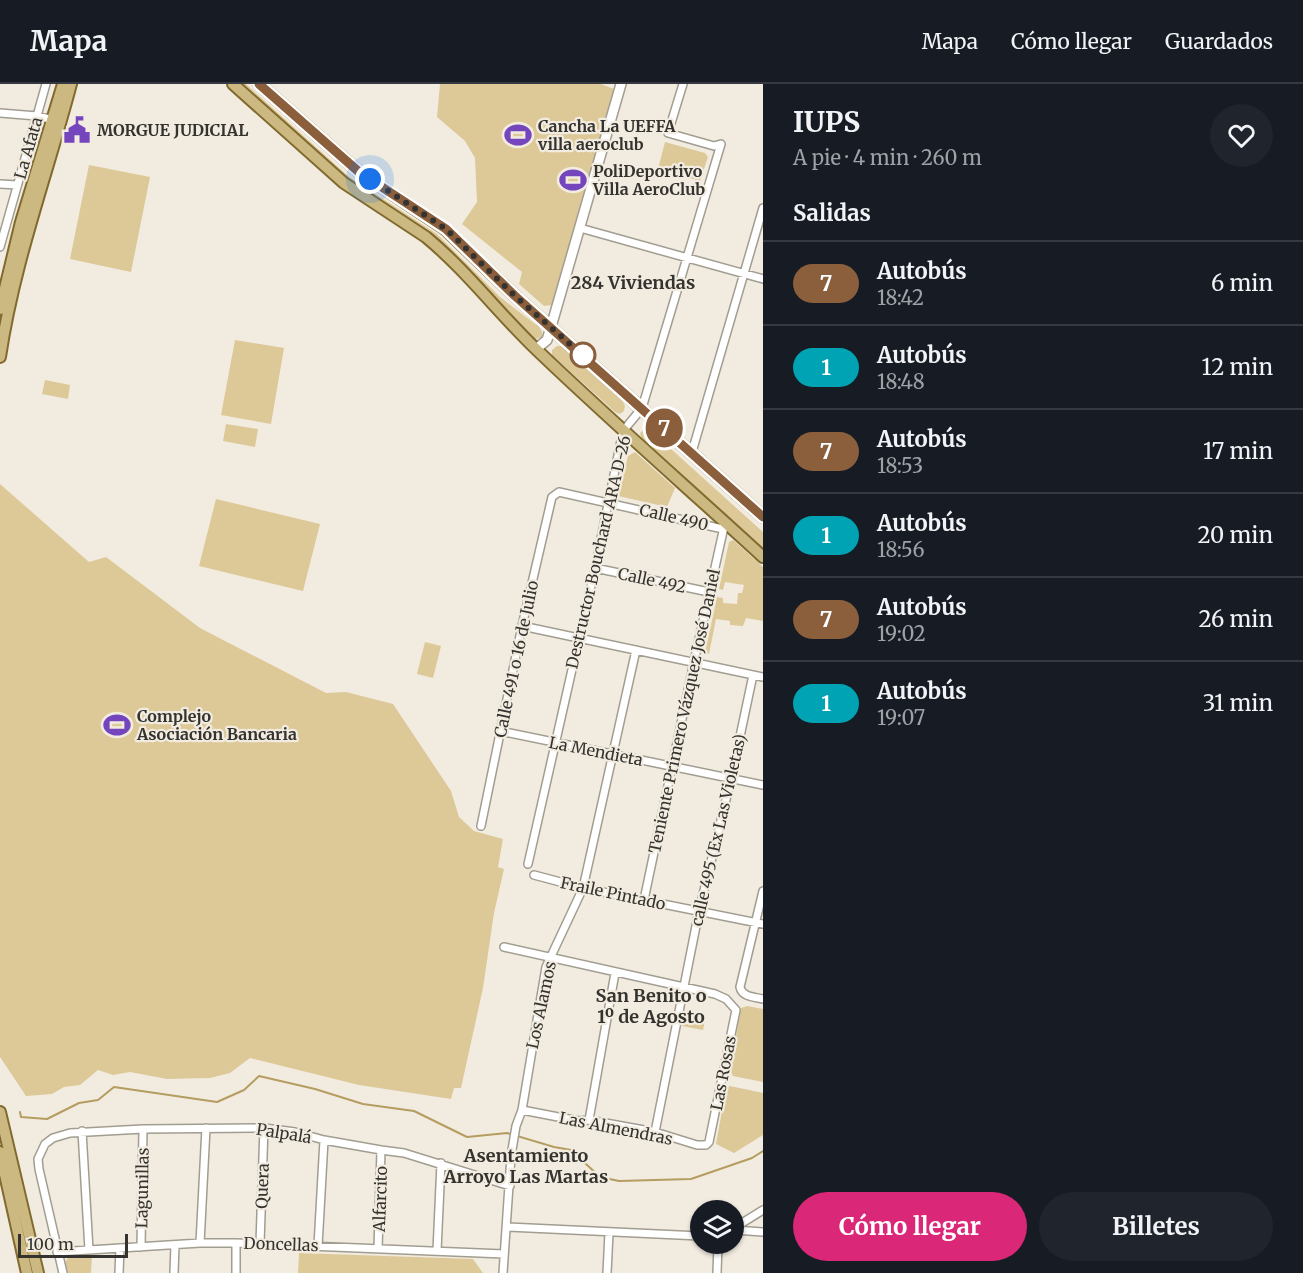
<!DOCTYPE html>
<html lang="es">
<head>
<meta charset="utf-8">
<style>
  body { margin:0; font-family:Merriweather,serif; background:#20242c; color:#f1f3f6; height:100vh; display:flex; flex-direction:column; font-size:22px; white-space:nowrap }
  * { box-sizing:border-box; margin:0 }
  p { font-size:20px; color:#9ea1a6 }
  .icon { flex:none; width:33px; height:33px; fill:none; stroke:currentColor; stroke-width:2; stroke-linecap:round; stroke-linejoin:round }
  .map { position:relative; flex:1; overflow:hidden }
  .details { display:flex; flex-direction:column; background:#171b24; width:540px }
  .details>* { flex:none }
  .badge { padding:0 12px; border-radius:20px; font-size:21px; line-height:39px }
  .controls { position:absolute; left:690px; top:1116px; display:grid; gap:12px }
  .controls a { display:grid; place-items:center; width:54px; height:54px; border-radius:50%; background:#171b24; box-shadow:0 2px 4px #0004; font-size:30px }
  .scale { position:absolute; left:18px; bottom:15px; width:110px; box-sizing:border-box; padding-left:6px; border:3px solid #35332f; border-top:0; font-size:16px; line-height:21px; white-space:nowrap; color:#35332f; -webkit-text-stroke:4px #f2ece0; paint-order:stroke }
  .you { position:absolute; width:30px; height:30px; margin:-15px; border:4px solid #fff; border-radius:50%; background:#1a73e8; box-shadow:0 0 0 9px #1a73e833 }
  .map>.badge { position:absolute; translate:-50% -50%; box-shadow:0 0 0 3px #fff }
  h2 { padding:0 30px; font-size:22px; line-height:54px }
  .round { display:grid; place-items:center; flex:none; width:63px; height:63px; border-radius:32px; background:#20242c }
  .summary { display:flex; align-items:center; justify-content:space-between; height:102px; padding:0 30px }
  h1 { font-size:28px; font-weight:700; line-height:45px }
  .button { display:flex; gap:12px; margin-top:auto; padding:12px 30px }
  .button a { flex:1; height:69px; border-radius:36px; background:#db2777; color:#fff; font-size:24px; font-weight:700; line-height:69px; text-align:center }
  .button a+a { background:#20242c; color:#f1f3f6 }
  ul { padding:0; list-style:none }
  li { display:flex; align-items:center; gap:18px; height:84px; padding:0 30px; border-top:2px solid #363941 }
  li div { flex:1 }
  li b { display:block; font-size:22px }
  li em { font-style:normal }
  li .badge { min-width:66px; font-weight:700; text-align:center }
  header { display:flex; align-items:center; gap:36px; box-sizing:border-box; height:84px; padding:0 30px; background:#171b24; border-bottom:2px solid #363941 }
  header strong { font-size:28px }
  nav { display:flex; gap:33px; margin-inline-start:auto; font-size:21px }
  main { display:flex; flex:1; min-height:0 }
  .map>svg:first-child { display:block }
  .green { fill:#ddc898 }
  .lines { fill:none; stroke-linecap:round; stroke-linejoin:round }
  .stream { stroke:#b59c60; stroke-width:2 }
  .minor-casing { stroke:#a29d91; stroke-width:10 }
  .tertiary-casing { stroke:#a29d91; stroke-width:12 }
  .primary-casing { stroke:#816a2e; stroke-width:14 }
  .minor { stroke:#fff; stroke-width:7 }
  .tertiary { stroke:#fff; stroke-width:9 }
  .primary { stroke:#ccb881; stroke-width:10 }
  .line-casing { stroke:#fff; stroke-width:14 }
  .line { stroke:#8b5e3c; stroke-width:9 }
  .walk { stroke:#35332f; stroke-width:6; stroke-dasharray:0 10.8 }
  .stop-dot { fill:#fff; stroke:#8b5e3c; stroke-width:3 }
  .labels { text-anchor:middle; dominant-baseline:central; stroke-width:4.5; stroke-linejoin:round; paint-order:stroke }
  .poi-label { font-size:16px; font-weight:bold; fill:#35332f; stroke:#f2ece0; text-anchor:start }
  .street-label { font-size:16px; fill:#35332f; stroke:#f2ece0 }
  .neighbourhood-label { font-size:18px; font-weight:bold; fill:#35332f; stroke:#f2ece0 }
</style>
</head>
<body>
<header>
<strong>Mapa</strong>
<nav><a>Mapa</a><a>Cómo llegar</a><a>Guardados</a></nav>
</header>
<main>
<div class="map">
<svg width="763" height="1189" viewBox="0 0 763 1189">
  <rect width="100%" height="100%" fill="#f2ece0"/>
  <path class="green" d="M 242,0 L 246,0 L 348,92 L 437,150 L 500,213 L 539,243 L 542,248 L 542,253 L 533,256 L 487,204 L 435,153 L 350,97 Z
    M 440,0 L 601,0 L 614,5 L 552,221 L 544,222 L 519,200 L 522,188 L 462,140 L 477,118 L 475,74 L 465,57 L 437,33 Z
    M 665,58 L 705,69 L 708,73 L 700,97 L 658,85 Z
    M 89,81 L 150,93 L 131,188 L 70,175 Z
    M 235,256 L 284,264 L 271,340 L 221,331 Z
    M 557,262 L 562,262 L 568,266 L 623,318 L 625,322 L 624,327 L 620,330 L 615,328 L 552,271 L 552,266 Z
    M 45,296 L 70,301 L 68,315 L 42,310 Z
    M 226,340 L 258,345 L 255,363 L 223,357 Z
    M 646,344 L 650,346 L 763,448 L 763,465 L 642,356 L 640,349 Z
    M 635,368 L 675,404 L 667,423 L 618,412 L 628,372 Z
    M 0,400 L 89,478 L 106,473 L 200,544 L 326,609 L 346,608 L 393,620 L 451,707 L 459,733 L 474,747 L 503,755 L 498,783 L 504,785 L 494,829 L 483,904 L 461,1004 L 454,1004 L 451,1015 L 359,1001 L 250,974 L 230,989 L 210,994 L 167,995 L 130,988 L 113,991 L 98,986 L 80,1001 L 64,1003 L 52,1010 L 26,1012 L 0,973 Z
    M 216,415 L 320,440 L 303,507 L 199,482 Z
    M 733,456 L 763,483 L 763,537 L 746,534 L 743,542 L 730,541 L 730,537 L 716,535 L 709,570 L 705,569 L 717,513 L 723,514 L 723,519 L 737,520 L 738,509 L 742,509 L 744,501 L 725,498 L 723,506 L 719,505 L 729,458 Z
    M 425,558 L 441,562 L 433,594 L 417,590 Z
    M 747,922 L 763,925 L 763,998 L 733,992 L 730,986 L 741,924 Z
    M 683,933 L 705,937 L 703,946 L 682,942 Z
    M 730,1002 L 763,1009 L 763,1051 L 734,1069 L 716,1060 L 726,1005 Z
    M 299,1169 L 473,1175 L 483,1189 L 298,1189 Z
    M 92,1171 L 91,1189 L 66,1189 L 64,1180 L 68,1174 Z"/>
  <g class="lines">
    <path class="stream" d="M 20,1028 L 21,1033 L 47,1035 L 79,1019 L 98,1016 L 114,1003 L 217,1018 L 244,1006 L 259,992 L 315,1005 L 363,1020 L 414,1027 L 467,1053 L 507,1049 L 554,1063 L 571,1066 L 600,1093 L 619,1097 L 691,1095 L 752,1074 L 763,1067"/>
    <defs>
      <path id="minor" d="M 0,29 L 37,32 L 54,36
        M 0,100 L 17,101
        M 580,144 L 763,195
        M 0,163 L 46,0
        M 692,368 L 763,124
        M 595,484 L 709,508
        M 522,542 L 763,593
        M 500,647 L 763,701
        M 481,742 L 522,542 L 552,413 L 559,408 L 723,445
        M 528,780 L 595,484 L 623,347 L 642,324 L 721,60 L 714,62 L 668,49 L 683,0
        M 534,791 L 583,804 L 763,840
        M 763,807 L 740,903 C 742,913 754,913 763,915
        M 644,816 L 694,578 L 724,443
        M 504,863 L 715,910 L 726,915 L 736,926 L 709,1058 L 706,1061 L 697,1061 L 655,1048 L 589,1036 L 579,1037 L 522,1026
        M 589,1036 L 615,889
        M 82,1047 L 89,1166
        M 655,1048 L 699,827 L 731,695 L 753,591
        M 507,1143 L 700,1152
        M 734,1144 L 763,1126
        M 734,1146 L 763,1148
        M 200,1159 L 206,1044
        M 260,1159 L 264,1044
        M 318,1162 L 324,1056
        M 141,1163 L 143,1045
        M 378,1165 L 381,1066
        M 437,1167 L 441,1079
        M 57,1168 L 200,1159 L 236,1159 L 504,1170
        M 63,1189 L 39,1085 L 38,1075 L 45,1060 L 53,1054 L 70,1049 L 143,1045 L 264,1044 L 295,1048 L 324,1056 L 381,1066 L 404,1069 L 510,1102
        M 119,1189 L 120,1164
        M 174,1189 L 175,1161
        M 236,1189 L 236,1159
        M 503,1189 L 511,1072 L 516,1042 L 522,1026 L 546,883 L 583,804 L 636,566
        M 607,1189 L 609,1149
        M 717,1189 L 718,1160"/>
      <path id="tertiary" d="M 536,265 L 547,256 L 551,243 L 621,0"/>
      <path id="primary" d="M 233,0 L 344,99 L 426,153 C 467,187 499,230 538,267 C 611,337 688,404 763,473
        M 259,0 L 359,88 L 445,145 L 515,212 L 763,433
        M 0,225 L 21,138 L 63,0
        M 0,273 C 14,179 47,91 71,0
        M 0,1028 L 38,1189
        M 0,1068 L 27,1189"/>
    </defs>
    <use href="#minor" class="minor-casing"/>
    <use href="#tertiary" class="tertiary-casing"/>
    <use href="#primary" class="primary-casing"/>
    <use href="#minor" class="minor"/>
    <use href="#tertiary" class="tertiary"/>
    <use href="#primary" class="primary"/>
  </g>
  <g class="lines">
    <defs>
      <path id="line" d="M 259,0 L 359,88 L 446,145 L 515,212 L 763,433"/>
    </defs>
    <use href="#line" class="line-casing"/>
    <use href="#line" class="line"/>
    <path class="walk" d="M 370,95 L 446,145 L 515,212 L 587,275 L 583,271"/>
  </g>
  <defs>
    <symbol id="civic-bare" viewBox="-9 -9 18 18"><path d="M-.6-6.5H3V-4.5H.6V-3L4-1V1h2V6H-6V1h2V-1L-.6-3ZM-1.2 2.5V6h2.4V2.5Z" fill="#7445bd" stroke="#f2ece0" stroke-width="2.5" paint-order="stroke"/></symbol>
    <symbol id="stadium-bare" viewBox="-9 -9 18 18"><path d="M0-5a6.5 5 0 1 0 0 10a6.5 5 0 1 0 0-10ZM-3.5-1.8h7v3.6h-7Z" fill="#7445bd" stroke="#f2ece0" stroke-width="2.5" paint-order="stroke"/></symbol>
  </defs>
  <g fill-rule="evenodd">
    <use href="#civic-bare" x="58" y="27" width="38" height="38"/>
    <use href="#stadium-bare" x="499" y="32" width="38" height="38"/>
    <use href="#stadium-bare" x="554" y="77" width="38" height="38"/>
    <use href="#stadium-bare" x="98" y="622" width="38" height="38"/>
  </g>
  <circle class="stop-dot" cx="583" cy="271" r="12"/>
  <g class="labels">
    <g class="poi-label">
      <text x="538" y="42">Cancha La UEFFA<tspan x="538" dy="18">villa aeroclub</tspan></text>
      <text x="97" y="46">MORGUE JUDICIAL</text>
      <text x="593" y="87">PoliDeportivo<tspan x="593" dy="18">Villa AeroClub</tspan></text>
      <text x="137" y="632">Complejo<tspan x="137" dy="18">Asociación Bancaria</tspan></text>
    </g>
    <g class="street-label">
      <text transform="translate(28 64) rotate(-74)">La Afata</text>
      <text transform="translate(674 433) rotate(13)">Calle 490</text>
      <text transform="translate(598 468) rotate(-77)">Destructor Bouchard ARA D-26</text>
      <text transform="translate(652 496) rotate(12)">Calle 492</text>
      <text transform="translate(516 575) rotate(-78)">Calle 491 o 16 de Julio</text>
      <text transform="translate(684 627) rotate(-78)">Teniente Primero Vázquez José Daniel</text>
      <text transform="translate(596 667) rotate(11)">La Mendieta</text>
      <text transform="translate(718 746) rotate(-77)">calle 495 (Ex Las Violetas)</text>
      <text transform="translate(613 809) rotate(12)">Fraile Pintado</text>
      <text transform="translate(541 921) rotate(-78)">Los Alamos</text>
      <text transform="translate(723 989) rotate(-79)">Las Rosas</text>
      <text transform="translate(616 1044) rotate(11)">Las Almendras</text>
      <text transform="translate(284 1049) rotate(9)">Palpalá</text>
      <text transform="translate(262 1102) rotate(-88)">Quera</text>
      <text transform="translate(142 1104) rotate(-89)">Lagunillas</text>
      <text transform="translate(380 1115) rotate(-88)">Alfarcito</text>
      <text transform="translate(281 1160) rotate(2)">Doncellas</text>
    </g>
    <g class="neighbourhood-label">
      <text x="633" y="198">284 Viviendas</text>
      <text x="651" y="911">San Benito o<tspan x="651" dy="21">1º de Agosto</tspan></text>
      <text x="526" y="1071">Asentamiento<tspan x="526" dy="21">Arroyo Las Martas</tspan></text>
    </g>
  </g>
</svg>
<div class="controls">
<a><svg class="icon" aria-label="layers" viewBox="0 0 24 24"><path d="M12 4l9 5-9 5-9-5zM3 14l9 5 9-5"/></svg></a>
</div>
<div class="scale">100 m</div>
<div class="you" style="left:370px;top:95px"></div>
<b class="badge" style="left:664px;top:344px;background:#8b5e3c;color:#fff">7</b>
</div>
<section class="details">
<div class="summary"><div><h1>IUPS</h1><p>A pie · 4 min · 260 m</p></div><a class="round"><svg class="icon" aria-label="heart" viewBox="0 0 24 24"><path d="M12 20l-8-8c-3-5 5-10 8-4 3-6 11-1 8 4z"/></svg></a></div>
<h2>Salidas</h2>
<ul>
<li><span class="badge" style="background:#8b5e3c;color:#fff">7</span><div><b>Autobús</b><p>18:42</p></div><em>6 min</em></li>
<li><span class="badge" style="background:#00a3b4;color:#fff">1</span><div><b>Autobús</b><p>18:48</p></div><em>12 min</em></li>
<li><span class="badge" style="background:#8b5e3c;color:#fff">7</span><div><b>Autobús</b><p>18:53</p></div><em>17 min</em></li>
<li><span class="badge" style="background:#00a3b4;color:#fff">1</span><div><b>Autobús</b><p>18:56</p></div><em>20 min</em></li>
<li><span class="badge" style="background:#8b5e3c;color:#fff">7</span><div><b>Autobús</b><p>19:02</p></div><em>26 min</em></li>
<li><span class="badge" style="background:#00a3b4;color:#fff">1</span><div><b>Autobús</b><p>19:07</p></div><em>31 min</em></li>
</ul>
<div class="button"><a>Cómo llegar</a><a>Billetes</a></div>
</section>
</main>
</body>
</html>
